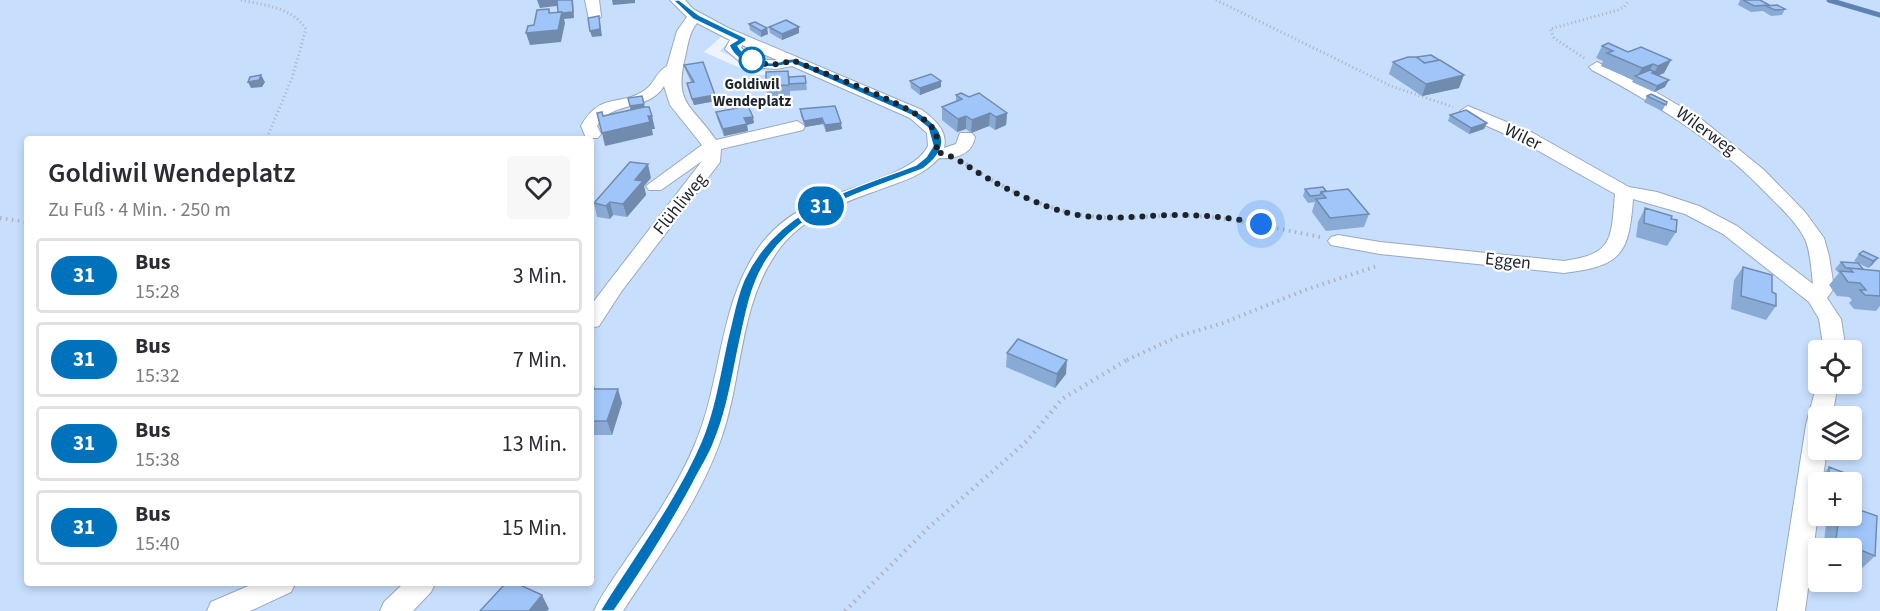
<!DOCTYPE html>
<html lang="de">
<head>
<meta charset="utf-8">
<style>
  body { margin:0; font-family:"Source Sans 3",sans-serif; background:#f7f7f7; color:#2b2b33; height:100vh; display:flex; flex-direction:column; font-size:22px; white-space:nowrap }
  * { box-sizing:border-box; margin:0 }
  p { font-size:20px; color:#7c7c81 }
  .icon { flex:none; width:33px; height:33px; fill:none; stroke:currentColor; stroke-width:2; stroke-linecap:round; stroke-linejoin:round }
  .map { position:relative; flex:1; overflow:hidden }
  .details { position:absolute; left:24px; top:136px; width:570px; height:450px; display:flex; flex-direction:column; background:#fff; border-radius:6px; box-shadow:0 3px 9px #0003 }
  .details>* { flex:none }
  .badge { padding:0 12px; border-radius:20px; font-size:21px; line-height:39px }
  .buttons { position:absolute; left:1808px; top:340px; display:grid; gap:12px }
  .buttons a { display:grid; place-items:center; width:54px; height:54px; border-radius:6px; background:#fff; box-shadow:0 3px 9px #0003; font-size:30px }
  .you { position:absolute; width:30px; height:30px; margin:-15px; border:4px solid #fff; border-radius:50%; background:#1a73e8; box-shadow:0 0 0 9px #1a73e833 }
  .map>.badge { position:absolute; translate:-50% -50%; box-shadow:0 0 0 3px #fff }
  .round { display:grid; place-items:center; flex:none; width:63px; height:63px; border-radius:6px; background:#f7f7f7 }
  .summary { display:flex; align-items:center; justify-content:space-between; height:102px; padding:0 24px }
  h1 { font-size:28px; font-weight:600; line-height:45px }
  ul { padding:0; list-style:none }
  li { display:flex; align-items:center; gap:18px; height:75px; margin:0 12px 9px; padding:0 12px; border:3px solid #e1e1e2; border-radius:6px }
  li div { flex:1 }
  li b { display:block; font-size:22px }
  li em { font-style:normal }
  li .badge { min-width:66px; font-weight:700; text-align:center }
  .map>svg:first-child { display:block }
  .green { fill:#c7defd; fill-rule:evenodd }
  .lines { fill:none; stroke-linecap:round; stroke-linejoin:round }
  .stream { stroke:#6082b1; stroke-width:5 }
  .minor-casing { stroke:#9aa9be; stroke-width:2 }
  .path-far2 { stroke:#adb4bd; stroke-width:3; stroke-dasharray:1 3; stroke-linecap:butt }
  .path-far1 { stroke:#adb4bd; stroke-width:4; stroke-dasharray:1.5 4.5; stroke-linecap:butt }
  .path { stroke:#adb4bd; stroke-width:4.5; stroke-dasharray:1.5 5; stroke-linecap:butt }
  .minor { fill:#fff; fill-rule:evenodd }
  .wall { fill:#8aaad6 }
  .shaded-wall { fill:#708bae }
  .building { fill:#a0c6f9; stroke:#708bae; stroke-width:1.5 }
  .line { fill:#0072bc; stroke:#fff; stroke-width:1.5 }
  .walk { stroke:#1d232b; stroke-width:6; stroke-dasharray:0 10.8 }
  .stop-dot { fill:#fff; stroke:#0072bc; stroke-width:3 }
  .labels { text-anchor:middle; dominant-baseline:central; stroke-width:4.5; stroke-linejoin:round; paint-order:stroke }
  .far-stop-label { font-size:15px; font-weight:bold; fill:#1d232b; stroke:#fff }
  .street-label { font-size:18px; fill:#1d232b; stroke:#fff }
</style>
</head>
<body>
<div class="map">
<svg width="1880" height="611" viewBox="0 0 1880 611">
  <rect width="100%" height="100%" fill="#edf4fd"/>
  <path class="green" d="M 0,0 L 1880,0 L 1880,611 L 0,611 ZM 722,36 L 730,40 L 720,51 L 764,71 L 788,70 L 790,73 L 756,75 L 704,52 ZM 27,140 L 591,140 L 591,584 L 27,584 ZM 1818,351 L 1851,351 L 1851,384 L 1818,384 ZM 1818,417 L 1851,417 L 1851,450 L 1818,450 ZM 1818,483 L 1851,483 L 1851,516 L 1818,516 ZM 1818,549 L 1851,549 L 1851,582 L 1818,582 Z"/>
  <g class="lines">
    <path class="stream" d="M 1829,0 L 1880,15"/>
    <defs>
      <path id="minor" d="M 585,0 L 599,0 L 601,16 L 599,19 L 589,19 Z
        M 670,0 L 685,0 L 693,9 L 728,28 L 922,110 C 935,120 948,131 944,148 L 956,144 L 960,133 L 972,133 L 975,137 C 972,155 955,159 939,158 C 925,174 904,181 884,188 C 845,202 802,216 777,252 C 738,307 743,380 720,442 C 698,503 658,557 623,611 L 594,611 C 603,592 616,575 628,557 C 653,521 678,485 695,444 C 723,378 718,302 762,243 C 776,225 796,211 816,202 C 845,188 914,175 928,146 L 927,133 L 910,118 L 792,66 L 776,69 L 755,67 L 740,62 L 725,49 L 730,40 L 697,23 C 690,31 688,43 686,53 C 673,105 690,102 716,140 L 797,121 L 805,126 L 803,130 L 721,149 L 720,162 L 717,166 L 621,292 L 599,326 L 591,328 L 591,305 L 702,161 L 661,190 L 649,190 L 646,186 L 702,145 L 670,105 L 664,86 C 649,112 611,100 597,126 L 601,134 L 598,138 L 586,138 L 581,126 C 600,91 622,107 645,90 C 655,83 655,73 667,66 L 677,31 L 687,17 ZM 742,45 L 777,60 C 763,61 752,58 741,48 Z
        M 1597,62 L 1654,91 L 1700,118 L 1764,170 L 1805,212 L 1824,238 L 1829,256 L 1834,288 L 1827,298 L 1841,319 L 1846,351 L 1824,351 L 1819,319 L 1809,302 L 1723,234 L 1685,214 L 1633,199 C 1629,255 1621,266 1564,273 L 1380,254 L 1331,245 L 1328,241 L 1331,237 L 1338,235 L 1380,242 L 1564,261 C 1614,254 1611,239 1615,194 L 1521,141 L 1462,115 L 1460,111 L 1468,106 L 1533,133 L 1629,187 L 1657,192 L 1699,206 L 1737,226 L 1813,284 C 1811,269 1811,253 1805,239 C 1797,223 1782,209 1770,197 C 1718,142 1658,105 1592,70 L 1589,67 Z
        M 1818,380 L 1818,384 L 1838,384 L 1832,417 L 1818,417 L 1818,450 L 1827,450 L 1822,483 L 1818,483 L 1818,514 L 1805,611 L 1777,611 L 1806,425 Z
        M 253,584 L 295,584 L 291,592 L 250,611 L 207,611 L 211,602 Z
        M 403,584 L 435,584 L 431,592 L 413,611 L 380,611 L 384,602 Z"/>
    </defs>
    <use href="#minor" class="minor-casing"/>
    <path class="path-far2" d="M 241,0 C 264,5 292,7 306,29 L 292,78 L 266,140
      M 1216,0 L 1391,86 L 1453,107
      M 1584,58 L 1554,38 L 1550,29 L 1618,10 L 1624,7 L 1629,0"/>
    <path class="path-far1" d="M 966,164 C 1012,194 1059,217 1115,218 C 1143,218 1170,214 1198,216 C 1239,219 1279,229 1320,237
      M 0,218 L 27,222
      M 1127,360 L 1179,336 L 1223,323 L 1305,290 L 1377,266"/>
    <path class="path" d="M 845,611 L 928,528 L 1027,441 L 1062,399 L 1130,358"/>
    <use href="#minor" class="minor"/>
  </g>
  <path class="wall" d="M 1740,0 L 1760,0 L 1769,5 L 1785,9 L 1782,15 L 1771,16 L 1763,11 L 1751,12 L 1738,5 Z
    M 749,24 L 767,28 L 768,34 L 761,37 L 750,30 Z
    M 769,27 L 799,33 L 782,40 L 770,33 Z
    M 1602,46 L 1628,52 L 1671,60 L 1664,73 L 1658,76 L 1665,87 L 1654,92 L 1632,82 L 1633,80 L 1601,66 L 1603,61 L 1596,58 Z
    M 1393,62 L 1459,88 L 1422,96 L 1389,74 Z
    M 684,65 L 715,95 L 716,101 L 694,105 L 687,83 L 691,82 L 686,71 Z
    M 805,76 L 807,90 L 790,91 L 790,98 L 768,99 L 766,86 L 789,77 Z
    M 910,81 L 941,87 L 920,95 L 911,88 Z
    M 956,95 L 969,97 L 1007,113 L 1006,125 L 995,130 L 989,126 L 971,133 L 966,129 L 957,132 L 942,120 L 942,107 L 956,102 Z
    M 1647,96 L 1667,102 L 1662,111 L 1644,102 Z
    M 835,106 L 842,129 L 826,132 L 823,124 L 805,127 L 801,116 L 800,109 Z
    M 716,112 L 754,123 L 747,125 L 748,131 L 724,136 L 717,118 Z
    M 1450,115 L 1487,123 L 1484,129 L 1469,134 L 1448,121 Z
    M 651,178 L 644,186 L 646,195 L 627,217 L 613,215 L 610,219 L 597,217 L 594,203 Z
    M 1305,189 L 1326,191 L 1369,214 L 1364,227 L 1326,231 L 1312,212 L 1315,202 L 1308,203 L 1303,196 Z
    M 1645,208 L 1671,219 L 1676,232 L 1667,246 L 1636,237 L 1638,222 Z
    M 1859,254 L 1878,258 L 1872,265 L 1868,268 L 1854,261 Z
    M 1841,262 L 1863,269 L 1880,271 L 1880,306 L 1876,311 L 1854,309 L 1849,303 L 1852,300 L 1849,297 L 1837,296 L 1829,285 L 1839,273 L 1835,269 Z
    M 1743,267 L 1772,292 L 1776,306 L 1766,320 L 1731,309 L 1734,280 Z
    M 1007,353 L 1066,374 L 1055,388 L 1006,367 Z
    M 591,381 L 592,381 L 595,389 L 622,403 L 612,435 L 591,435 Z
    M 1829,467 L 1858,478 L 1858,499 L 1851,506 L 1851,483 L 1823,483 L 1823,474 Z
    M 1829,516 L 1851,516 L 1875,556 L 1860,570 L 1851,566 L 1851,549 L 1823,549 L 1827,517 Z"/>
  <path class="shaded-wall" d="M 537,0 L 573,0 L 574,18 L 564,19 L 565,23 L 561,42 L 530,45 L 526,33 L 572,4 L 540,8 Z
    M 612,0 L 635,0 L 635,3 L 613,5 Z
    M 599,16 L 602,36 L 592,37 L 590,31 Z
    M 799,27 L 799,33 L 782,40 L 782,34 Z
    M 767,28 L 768,34 L 761,37 L 761,31 Z
    M 1671,60 L 1664,73 L 1651,78 L 1658,66 Z
    M 1653,64 L 1647,76 L 1637,77 L 1642,68 Z
    M 261,75 L 265,82 L 262,87 L 251,88 L 248,82 Z
    M 1464,75 L 1459,88 L 1422,96 L 1426,84 Z
    M 1669,80 L 1665,87 L 1654,92 L 1657,86 Z
    M 941,81 L 941,87 L 920,95 L 920,88 Z
    M 715,95 L 716,101 L 694,105 L 692,99 Z
    M 644,104 L 645,110 L 631,113 L 630,106 Z
    M 990,113 L 989,126 L 971,133 L 972,120 Z
    M 1007,113 L 1006,125 L 995,130 L 996,117 Z
    M 648,116 L 652,116 L 655,129 L 652,129 L 653,135 L 605,146 L 602,133 Z
    M 966,116 L 966,129 L 957,132 L 958,119 Z
    M 753,117 L 754,123 L 747,125 L 748,131 L 724,136 L 723,129 L 744,118 Z
    M 822,118 L 823,124 L 805,127 L 804,121 Z
    M 841,123 L 842,129 L 826,132 L 825,125 Z
    M 1487,123 L 1484,129 L 1469,134 L 1471,128 Z
    M 648,164 L 651,178 L 644,186 L 646,195 L 627,217 L 623,204 L 635,180 Z
    M 610,202 L 613,215 L 610,219 L 606,206 Z
    M 1878,258 L 1872,265 L 1868,268 L 1873,261 Z
    M 1067,360 L 1066,374 L 1055,388 L 1057,374 Z
    M 592,381 L 597,395 L 591,394 L 591,384 Z
    M 618,389 L 622,403 L 612,435 L 607,421 Z
    M 542,595 L 549,609 L 547,611 L 529,611 Z"/>
  <path class="building" d="M 557,0 L 572,0 L 573,12 L 563,13 L 562,12 L 558,12 Z
    M 1743,0 L 1760,0 L 1769,5 L 1754,6 Z
    M 1777,5 L 1785,9 L 1775,10 L 1766,6 Z
    M 549,9 L 549,13 L 562,12 L 558,30 L 526,33 L 528,26 L 534,25 L 537,10 Z
    M 599,16 L 600,29 L 590,31 L 588,18 Z
    M 786,20 L 799,27 L 782,34 L 769,27 Z
    M 755,22 L 767,28 L 761,31 L 749,24 Z
    M 1608,43 L 1628,52 L 1641,47 L 1671,60 L 1658,66 L 1653,64 L 1642,68 L 1607,53 L 1613,51 L 1602,46 Z
    M 1431,55 L 1439,60 L 1424,63 L 1417,57 Z
    M 1408,57 L 1416,57 L 1425,63 L 1440,60 L 1464,75 L 1426,84 L 1393,62 Z
    M 703,62 L 715,95 L 692,99 L 687,83 L 694,82 L 684,65 Z
    M 1650,70 L 1655,72 L 1652,73 L 1669,80 L 1657,86 L 1635,76 Z
    M 788,71 L 789,85 L 766,86 L 766,72 Z
    M 931,74 L 941,81 L 920,88 L 910,81 Z
    M 261,75 L 259,80 L 248,82 L 250,77 Z
    M 805,76 L 806,83 L 789,84 L 789,77 Z
    M 961,93 L 969,97 L 979,93 L 1007,113 L 996,117 L 990,113 L 972,120 L 966,116 L 958,119 L 942,107 L 962,99 L 956,95 Z
    M 1651,94 L 1667,102 L 1666,105 L 1647,96 Z
    M 642,96 L 644,104 L 630,106 L 628,98 Z
    M 748,106 L 753,117 L 744,118 L 747,124 L 723,129 L 716,112 Z
    M 835,106 L 841,123 L 825,125 L 822,118 L 804,121 L 800,109 Z
    M 644,107 L 649,107 L 652,116 L 648,116 L 650,122 L 602,133 L 597,113 L 602,112 L 603,116 Z
    M 1466,110 L 1487,123 L 1471,128 L 1450,115 Z
    M 630,162 L 648,164 L 635,180 L 643,181 L 623,204 L 610,202 L 606,206 L 594,203 Z
    M 1323,187 L 1326,191 L 1321,192 L 1320,195 L 1310,196 L 1305,189 Z
    M 1348,189 L 1369,214 L 1330,218 L 1316,199 L 1326,198 L 1321,192 Z
    M 1645,208 L 1672,216 L 1671,219 L 1677,220 L 1676,232 L 1644,223 Z
    M 1863,251 L 1878,258 L 1873,261 L 1859,254 Z
    M 1841,262 L 1858,263 L 1863,269 L 1846,268 Z
    M 1743,267 L 1772,275 L 1772,292 L 1776,294 L 1776,306 L 1741,296 Z
    M 1849,268 L 1880,271 L 1880,296 L 1865,295 L 1860,290 L 1866,290 L 1860,283 L 1848,282 L 1840,271 L 1853,272 Z
    M 1018,339 L 1067,360 L 1057,374 L 1007,353 Z
    M 591,389 L 618,389 L 607,421 L 591,421 Z
    M 1829,467 L 1858,478 L 1858,499 L 1851,496 L 1851,483 L 1829,483 Z
    M 1851,507 L 1877,516 L 1875,556 L 1836,540 L 1839,516 L 1851,516 Z
    M 505,584 L 518,584 L 542,595 L 529,611 L 480,611 Z"/>
  <path class="line" d="M 673,0 L 679,0 L 699,15 L 746,38 L 746,41 L 738,46 C 743,56 763,63 774,63 C 781,62 789,57 796,59 C 819,67 842,79 864,88 C 896,102 979,127 923,169 C 861,193 781,213 755,283 C 748,300 745,318 741,336 C 733,371 728,409 714,442 C 709,456 700,469 693,483 C 669,528 641,572 614,611 L 600,611 L 603,606 C 635,555 677,498 701,442 C 715,409 720,372 728,337 C 733,318 736,298 744,280 C 777,208 848,191 916,165 L 926,157 L 933,146 L 928,128 L 913,116 L 792,63 C 772,70 738,68 729,45 L 737,40 L 693,19 Z"/>
  <g class="lines">
    <path class="walk" d="M 752,60 L 743,57 C 761,64 774,68 792,60 C 820,72 916,106 931,126 C 938,135 939,143 935,152 C 956,155 969,168 987,178 C 1012,192 1041,206 1068,213 C 1104,222 1142,215 1178,215 C 1206,215 1234,218 1261,224"/>
  </g>
  <circle class="stop-dot" cx="752" cy="60" r="12"/>
  <g class="labels">
    <g class="far-stop-label">
      <text x="752" y="84">Goldiwil<tspan x="752" dy="17">Wendeplatz</tspan></text>
    </g>
    <g class="street-label">
      <text transform="translate(1706 131) rotate(36)">Wilerweg</text>
      <text transform="translate(1523 137) rotate(26)">Wiler</text>
      <text transform="translate(680 204) rotate(-51)">Flühliweg</text>
      <text transform="translate(1508 261) rotate(6)">Eggen</text>
    </g>
  </g>
</svg>
<div class="buttons">
<a><svg class="icon" aria-label="locate" viewBox="0 0 24 24"><circle cx="12" cy="12" r="6"/><path d="M12 2v4M12 18v4M2 12h4M18 12h4"/></svg></a>
<a><svg class="icon" aria-label="layers" viewBox="0 0 24 24"><path d="M12 4l9 5-9 5-9-5zM3 14l9 5 9-5"/></svg></a>
<a>+</a>
<a>−</a>
</div>
<div class="you" style="left:1261px;top:224px"></div>
<b class="badge" style="left:821px;top:206px;background:#0072bc;color:#fff">31</b>
<section class="details">
<div class="summary"><div><h1>Goldiwil Wendeplatz</h1><p>Zu Fuß · 4 Min. · 250 m</p></div><a class="round"><svg class="icon" aria-label="heart" viewBox="0 0 24 24"><path d="M12 20l-8-8c-3-5 5-10 8-4 3-6 11-1 8 4z"/></svg></a></div>
<ul>
<li><span class="badge" style="background:#0072bc;color:#fff">31</span><div><b>Bus</b><p>15:28</p></div><em>3 Min.</em></li>
<li><span class="badge" style="background:#0072bc;color:#fff">31</span><div><b>Bus</b><p>15:32</p></div><em>7 Min.</em></li>
<li><span class="badge" style="background:#0072bc;color:#fff">31</span><div><b>Bus</b><p>15:38</p></div><em>13 Min.</em></li>
<li><span class="badge" style="background:#0072bc;color:#fff">31</span><div><b>Bus</b><p>15:40</p></div><em>15 Min.</em></li>
</ul>
</section>
</div>
</body>
</html>
